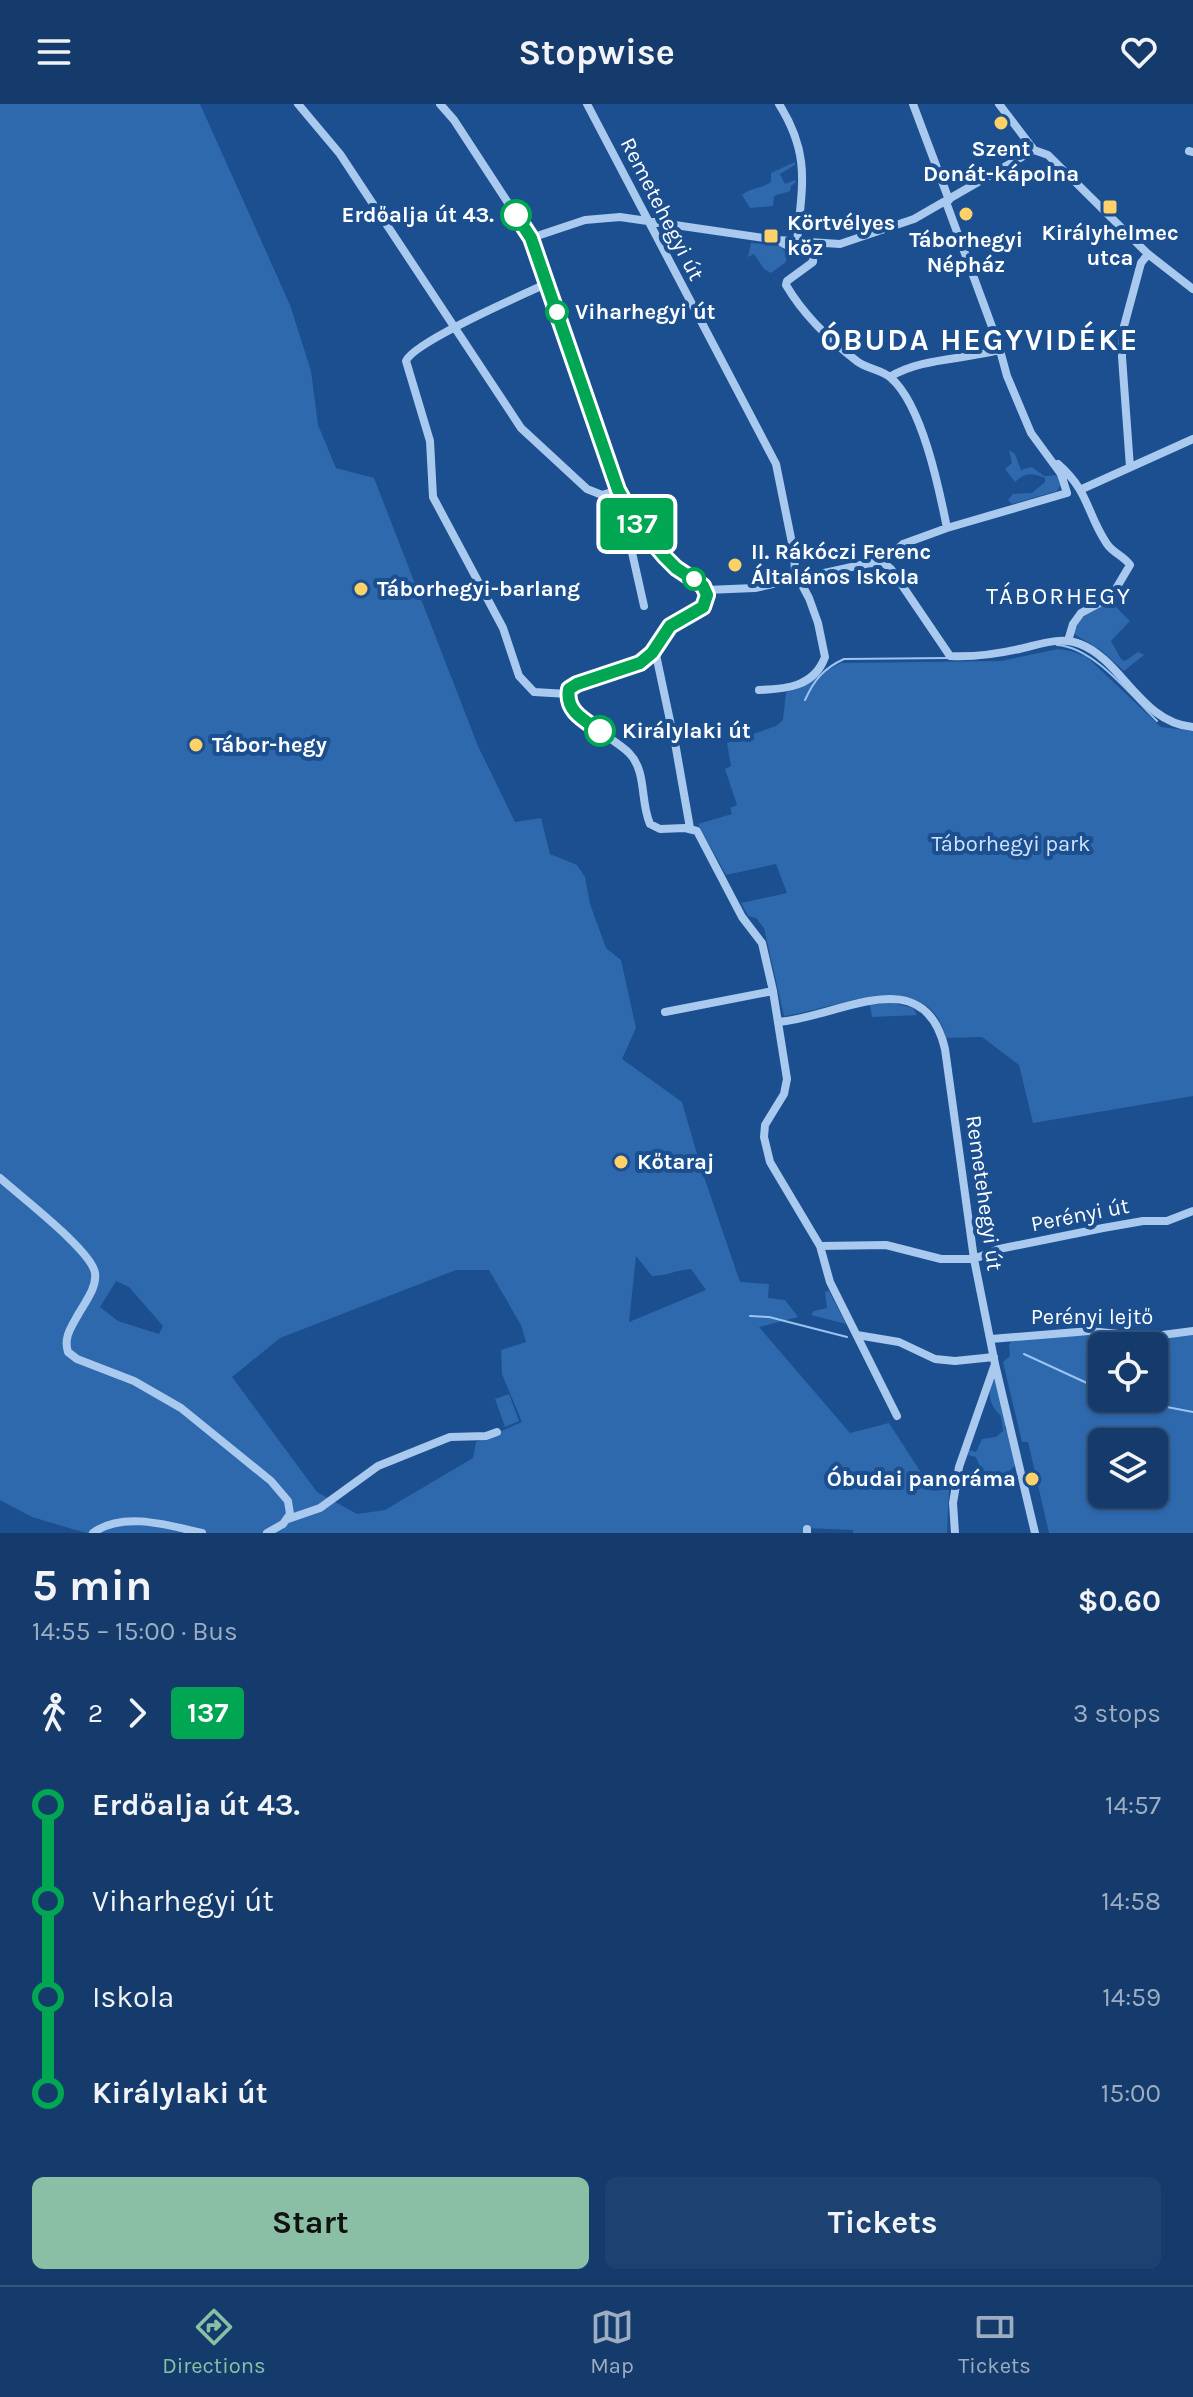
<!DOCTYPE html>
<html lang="en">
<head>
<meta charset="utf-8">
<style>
  body { margin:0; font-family:Karla,sans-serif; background:#1d4271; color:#f1f3f6; height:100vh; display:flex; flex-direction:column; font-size:30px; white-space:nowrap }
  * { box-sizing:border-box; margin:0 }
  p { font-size:26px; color:#9dadc1 }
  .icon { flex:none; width:44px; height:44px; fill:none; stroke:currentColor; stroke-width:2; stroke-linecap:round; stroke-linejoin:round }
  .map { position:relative; height:1429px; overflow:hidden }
  .drawer { display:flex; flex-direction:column; background:#143b6b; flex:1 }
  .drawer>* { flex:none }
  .badge { padding:0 16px; border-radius:6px; font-size:28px; line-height:52px }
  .controls { position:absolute; left:1088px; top:1228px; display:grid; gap:16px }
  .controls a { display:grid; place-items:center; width:80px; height:80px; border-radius:12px; background:#143b6b; box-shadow:0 2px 6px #0004,0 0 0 2px #33557e; font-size:40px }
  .map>.badge { position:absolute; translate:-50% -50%; box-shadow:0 0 0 4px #fff }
  .legs { display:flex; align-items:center; gap:12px; height:88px; padding:0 32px; font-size:26px }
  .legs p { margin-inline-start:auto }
  .summary { display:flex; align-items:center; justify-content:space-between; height:136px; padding:0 32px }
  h1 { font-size:44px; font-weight:700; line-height:60px }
  .button { display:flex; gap:16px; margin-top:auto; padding:16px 32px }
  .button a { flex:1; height:92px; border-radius:12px; background:#8abfa5; color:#111; font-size:32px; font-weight:700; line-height:92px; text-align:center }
  .button a+a { background:#1d4271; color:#f1f3f6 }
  ul { padding:0 32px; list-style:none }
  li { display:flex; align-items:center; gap:28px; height:96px; font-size:30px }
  li i { display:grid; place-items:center; width:12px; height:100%; margin:0 10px; background:currentColor }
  li i::after { content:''; width:20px; height:20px; margin:-10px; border:6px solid; border-radius:50%; background:#143b6b }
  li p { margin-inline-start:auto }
  li:first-child i { background:linear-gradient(#0000 50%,currentColor 0) }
  li:last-child i { background:linear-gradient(currentColor 50%,#0000 0) }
  header { display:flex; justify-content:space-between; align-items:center; height:104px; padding:0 32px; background:#143b6b; font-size:36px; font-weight:700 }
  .tab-bar { display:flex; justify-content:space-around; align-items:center; height:112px; border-top:2px solid #33557e; background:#143b6b; font-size:22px; color:#9dadc1 }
  .tab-bar a { display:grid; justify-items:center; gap:4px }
  .tab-bar .current { color:#8abfa5 }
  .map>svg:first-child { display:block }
  .green { fill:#2e69ad; fill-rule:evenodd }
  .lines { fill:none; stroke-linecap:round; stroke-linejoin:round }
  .stream { stroke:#9cc4f0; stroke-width:2 }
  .minor { stroke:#a9c9ee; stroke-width:8 }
  .line-1-casing { stroke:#fff; stroke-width:18 }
  .line-1 { stroke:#00a651; stroke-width:12 }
  .poi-dot { fill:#ffd166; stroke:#1b4f8f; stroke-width:3 }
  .stop-1-dot { fill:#fff; stroke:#00a651; stroke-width:4 }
  .labels { text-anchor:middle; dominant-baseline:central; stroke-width:8; stroke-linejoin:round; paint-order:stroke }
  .poi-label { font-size:22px; font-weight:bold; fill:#fff; stroke:#1b4f8f; text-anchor:start }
  .street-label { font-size:22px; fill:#fff; stroke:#1b4f8f }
  .stop-label { font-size:22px; font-weight:bold; fill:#fff; stroke:#1b4f8f; text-anchor:start }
  .park-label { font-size:22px; fill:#cfe3fa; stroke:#1b4f8f }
  .neighbourhood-label { font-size:24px; letter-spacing:2px; fill:#fff; stroke:#1b4f8f }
  .district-label { font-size:30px; font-weight:bold; letter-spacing:2px; fill:#fff; stroke:#1b4f8f }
</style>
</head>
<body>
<header><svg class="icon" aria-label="menu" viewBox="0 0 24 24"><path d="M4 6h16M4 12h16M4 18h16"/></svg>Stopwise<svg class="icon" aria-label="heart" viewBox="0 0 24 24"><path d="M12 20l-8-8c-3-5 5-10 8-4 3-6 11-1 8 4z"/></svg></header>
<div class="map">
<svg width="1193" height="1429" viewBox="0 0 1193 1429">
  <rect width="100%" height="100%" fill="#1b4f8f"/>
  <path class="green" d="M 0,0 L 200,0 L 290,201 L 311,267 L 318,321 L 336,364 L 374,374 L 478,642 L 515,718 L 541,714 L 550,750 L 577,761 L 585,773 L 590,800 L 606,844 L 621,856 L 636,924 L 622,955 L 682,998 L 701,1064 L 740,1178 L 769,1180 L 768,1194 L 785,1196 L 798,1213 L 759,1223 L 850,1329 L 889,1319 L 933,1387 L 949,1385 L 947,1429 L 853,1429 L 853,1426 L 805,1424 L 804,1429 L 86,1429 L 32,1413 L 0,1396 ZM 636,1152 L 652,1172 C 666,1172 677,1166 691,1165 L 706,1186 L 629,1218 ZM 456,1166 L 489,1166 L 521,1221 L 526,1238 L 501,1246 L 502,1270 L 522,1318 L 476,1338 L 473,1354 L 385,1406 L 357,1410 L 317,1388 L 232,1273 L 280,1234 ZM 116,1177 L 129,1183 L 163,1222 L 159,1230 L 118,1217 L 100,1203 Z
    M 795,58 L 795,61 L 780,70 L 785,80 L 795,76 L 796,78 L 791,82 L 790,87 L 774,92 L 773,102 L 750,104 L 742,91 C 751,83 761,85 771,78 L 771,69 Z
    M 751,139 L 781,142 L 787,151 L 786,158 L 771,169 L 764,165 L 754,150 L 748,153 Z
    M 1009,346 L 1015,350 L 1021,366 L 1032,363 L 1044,372 L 1058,371 L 1060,382 L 1057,387 L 1012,400 L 1008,396 L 1013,390 L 1032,389 L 1045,378 L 1045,374 C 1032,369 1026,368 1015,378 L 1005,365 L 1012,359 Z
    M 1111,498 L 1130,517 L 1111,537 L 1121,555 L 1125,557 L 1138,548 L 1144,551 L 1124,567 L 1102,547 L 1074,530 C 1079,511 1093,503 1111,498 Z
    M 1058,545 L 1071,547 L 1087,553 L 1161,623 L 1193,627 L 1193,992 L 1033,1019 L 1019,961 L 982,933 L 946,934 C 927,858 834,906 784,912 L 764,824 L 756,814 L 748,812 L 741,799 L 787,789 L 776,760 L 726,771 L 698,720 L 732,710 L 730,704 L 737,701 L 725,665 L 731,662 L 727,639 L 776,622 L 783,616 L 786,588 L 841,559 L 1001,557 Z
    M 888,898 L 913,904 L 917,911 L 872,913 L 870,901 Z
    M 829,1187 L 846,1220 L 811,1211 L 814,1207 L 827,1204 L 825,1188 Z
    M 1072,1231 L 1147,1237 L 1193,1231 L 1193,1429 L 1049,1429 L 1028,1338 L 1022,1338 L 1003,1258 L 1010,1252 L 1009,1241 L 1013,1235 ZM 1102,1242 L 1154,1242 L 1154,1294 L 1102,1294 ZM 1102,1338 L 1154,1338 L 1154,1390 L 1102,1390 Z
    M 993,1275 L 996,1278 L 1008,1322 L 1004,1323 L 1009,1330 L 1017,1360 L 1010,1366 L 1012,1374 L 991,1378 L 985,1376 L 976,1353 L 968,1351 L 969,1346 L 976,1348 L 982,1335 L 996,1333 L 1003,1327 L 1001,1312 C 989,1301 987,1289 993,1275 Z
    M 509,1290 L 519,1317 L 505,1323 L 495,1295 Z"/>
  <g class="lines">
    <path class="stream" d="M 1057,541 C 1094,543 1131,592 1157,617
      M 805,596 C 814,576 824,564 844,555 L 948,554
      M 750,1212 L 769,1213 L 847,1233
      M 1024,1250 L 1102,1286
      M 1120,1294 L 1193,1308"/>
    <path class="minor" d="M 298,0 L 340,50 L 521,324 L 587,385 L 602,391 L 618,386
      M 440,0 L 454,16 L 531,134 L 618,386 C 632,414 651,444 675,463 C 686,472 698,475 706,486
      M 587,0 L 776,360 L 794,449 L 795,468 L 809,494 L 818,519 L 825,553 C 814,583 786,585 759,586
      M 779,0 C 811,51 802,81 797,138
      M 913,0 L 949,96
      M 999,0 L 1034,46 L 1048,51 L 1148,150 L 1193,185
      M 1189,47 L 1193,48
      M 531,134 L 585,116 L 620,113 L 778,136 L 840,140 L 914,115 L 1034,46
      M 779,136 C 787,146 803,142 813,150 L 813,158 L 787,177 L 786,181 C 803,210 832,238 858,258 C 868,265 882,266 891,274 C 922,301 939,384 947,424
      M 546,180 C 522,191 414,238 406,257 L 430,337 L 433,393 L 503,524 L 519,572 L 534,588 L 568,590
      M 890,273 C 920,254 964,256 999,246
      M 1058,360 C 1090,388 1086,409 1107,440 C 1113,449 1124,452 1130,461 L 1111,493 L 1081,509 L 1073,520 L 1068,537
      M 1130,363 L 1122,253 L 1123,226 L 1141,159 L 1148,150
      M 1082,385 L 1193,335
      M 630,410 L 625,417 L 644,502
      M 885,460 L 888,453 L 903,440 L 947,424 L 1067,389 L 1061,370 L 1031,329 L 1007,272 L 998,239 L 946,98
      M 885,460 L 891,465 L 950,552 C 972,553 997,550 1019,545 C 1038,541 1060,532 1080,540 C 1122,556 1141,619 1193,623
      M 706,486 L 755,484 L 870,459 L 885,460
      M 655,546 L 672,626
      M 568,590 C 568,616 612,631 629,649 C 647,667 640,698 650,720 L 660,725 L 685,724 L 697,727 L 742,813 L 762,839 L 773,887 L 787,975 L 784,990 L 765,1021 L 764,1033 L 770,1058 L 820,1142 L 830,1178 L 897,1312
      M 568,590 C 574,575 618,568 634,561 C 654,553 656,534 671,521 C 681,513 693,511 703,503 L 706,486
      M 674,633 L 690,724
      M 665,908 L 773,887
      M 778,918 C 837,914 924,854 945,945 L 974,1155 L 995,1260 L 1035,1429
      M 0,1074 C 20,1092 92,1147 95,1169 C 97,1183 86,1197 79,1209 C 72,1222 63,1233 68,1248 L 77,1255 L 134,1277 L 181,1304 L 271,1377 L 288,1397 L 290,1410 L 283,1420 L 267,1429
      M 820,1142 L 886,1141 L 941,1155 L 974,1155 L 999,1145 L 1103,1124 L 1143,1117 L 1167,1117 L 1193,1107
      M 857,1231 L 899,1238 L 935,1255 L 955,1257 L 994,1253
      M 991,1235 L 1090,1227 L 1147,1233 L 1193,1227
      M 288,1415 L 320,1404 L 378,1362 L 450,1333 L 486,1332 L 497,1328
      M 93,1429 C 122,1407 168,1421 202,1429
      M 807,1429 L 807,1425
      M 955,1429 L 953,1399 L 959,1363 L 995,1260"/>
  </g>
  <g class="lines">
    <defs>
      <path id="line-1" d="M 516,111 L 531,134 L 618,386 L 637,420 L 665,453 L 676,464 L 703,482 L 707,491 L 703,503 L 670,522 L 652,549 L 640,559 L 577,580 L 569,585 C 565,607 584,616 600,627"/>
    </defs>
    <use href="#line-1" class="line-1-casing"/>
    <use href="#line-1" class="line-1"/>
  </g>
  <g class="poi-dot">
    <circle cx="1001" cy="19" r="8"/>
    <rect x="1102" y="95" width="16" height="16" rx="4"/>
    <circle cx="966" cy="110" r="8"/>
    <rect x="763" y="124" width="16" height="16" rx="4"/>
    <circle cx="735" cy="461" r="8"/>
    <circle cx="361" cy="485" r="8"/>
    <circle cx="196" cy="641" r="8"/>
    <circle cx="621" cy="1058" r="8"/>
    <circle cx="1032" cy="1375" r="8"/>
  </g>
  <g class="stop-1-dot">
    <circle cx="516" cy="111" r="14"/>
    <circle cx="557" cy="208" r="10"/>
    <circle cx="694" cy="475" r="10"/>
    <circle cx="600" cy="627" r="14"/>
  </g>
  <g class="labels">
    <g class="poi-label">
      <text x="1001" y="45" text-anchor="middle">Szent<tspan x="1001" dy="25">Donát-kápolna</tspan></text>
      <text x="787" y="119">Körtvélyes<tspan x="787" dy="25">köz</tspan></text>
      <text x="1110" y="129" text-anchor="middle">Királyhelmec<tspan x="1110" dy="25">utca</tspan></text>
      <text x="966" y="136" text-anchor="middle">Táborhegyi<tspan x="966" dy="25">Népház</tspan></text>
      <text x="751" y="448">II. Rákóczi Ferenc<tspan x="751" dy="25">Általános Iskola</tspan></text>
      <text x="377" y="485">Táborhegyi-barlang</text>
      <text x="212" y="641">Tábor-hegy</text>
      <text x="637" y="1058">Kőtaraj</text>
      <text x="1016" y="1375" text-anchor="end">Óbudai panoráma</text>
    </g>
    <g class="street-label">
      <text transform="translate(662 105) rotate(63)">Remetehegyi út</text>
      <text transform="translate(984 1089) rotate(82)">Remetehegyi út</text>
      <text transform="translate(1080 1111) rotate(-11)">Perényi út</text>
      <text x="1092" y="1213">Perényi lejtő</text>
    </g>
    <g class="stop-label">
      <text x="494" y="111" text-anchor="end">Erdőalja út 43.</text>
      <text x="575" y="208">Viharhegyi út</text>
      <text x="622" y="627">Királylaki út</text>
    </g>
    <g class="park-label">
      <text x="1011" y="740">Táborhegyi park</text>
    </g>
    <g class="neighbourhood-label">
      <text x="1059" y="492">TÁBORHEGY</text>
    </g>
    <g class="district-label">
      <text x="980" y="236">ÓBUDA HEGYVIDÉKE</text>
    </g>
  </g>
</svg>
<div class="controls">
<a><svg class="icon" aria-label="locate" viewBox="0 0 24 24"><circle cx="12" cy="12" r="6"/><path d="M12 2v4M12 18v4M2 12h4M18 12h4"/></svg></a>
<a><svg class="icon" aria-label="layers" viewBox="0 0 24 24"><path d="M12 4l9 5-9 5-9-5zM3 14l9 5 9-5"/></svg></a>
</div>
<b class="badge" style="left:637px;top:420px;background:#00a651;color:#fff">137</b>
</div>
<section class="drawer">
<div class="summary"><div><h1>5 min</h1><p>14:55 – 15:00 · Bus</p></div><b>$0.60</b></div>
<div class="legs"><svg class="icon" aria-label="walk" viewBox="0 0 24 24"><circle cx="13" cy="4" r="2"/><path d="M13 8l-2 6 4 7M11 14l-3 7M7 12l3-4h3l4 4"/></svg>2<svg class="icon" aria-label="forward" viewBox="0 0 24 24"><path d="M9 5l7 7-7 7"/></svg><b class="badge" style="background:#00a651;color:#fff">137</b><p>3 stops</p></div>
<ul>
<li><i style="color:#00a651"></i><b>Erdőalja út 43.</b><p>14:57</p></li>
<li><i style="color:#00a651"></i><span>Viharhegyi út</span><p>14:58</p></li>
<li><i style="color:#00a651"></i><span>Iskola</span><p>14:59</p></li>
<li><i style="color:#00a651"></i><b>Királylaki út</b><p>15:00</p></li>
</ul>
<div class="button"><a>Start</a><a>Tickets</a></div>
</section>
<nav class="tab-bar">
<a class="current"><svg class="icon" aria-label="directions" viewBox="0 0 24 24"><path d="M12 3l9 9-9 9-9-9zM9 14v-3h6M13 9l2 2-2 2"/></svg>Directions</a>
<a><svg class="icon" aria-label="map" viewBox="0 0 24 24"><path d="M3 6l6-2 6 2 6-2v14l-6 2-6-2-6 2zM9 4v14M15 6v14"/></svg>Map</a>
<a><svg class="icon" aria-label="tickets" viewBox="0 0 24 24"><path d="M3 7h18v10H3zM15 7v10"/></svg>Tickets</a>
</nav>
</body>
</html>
